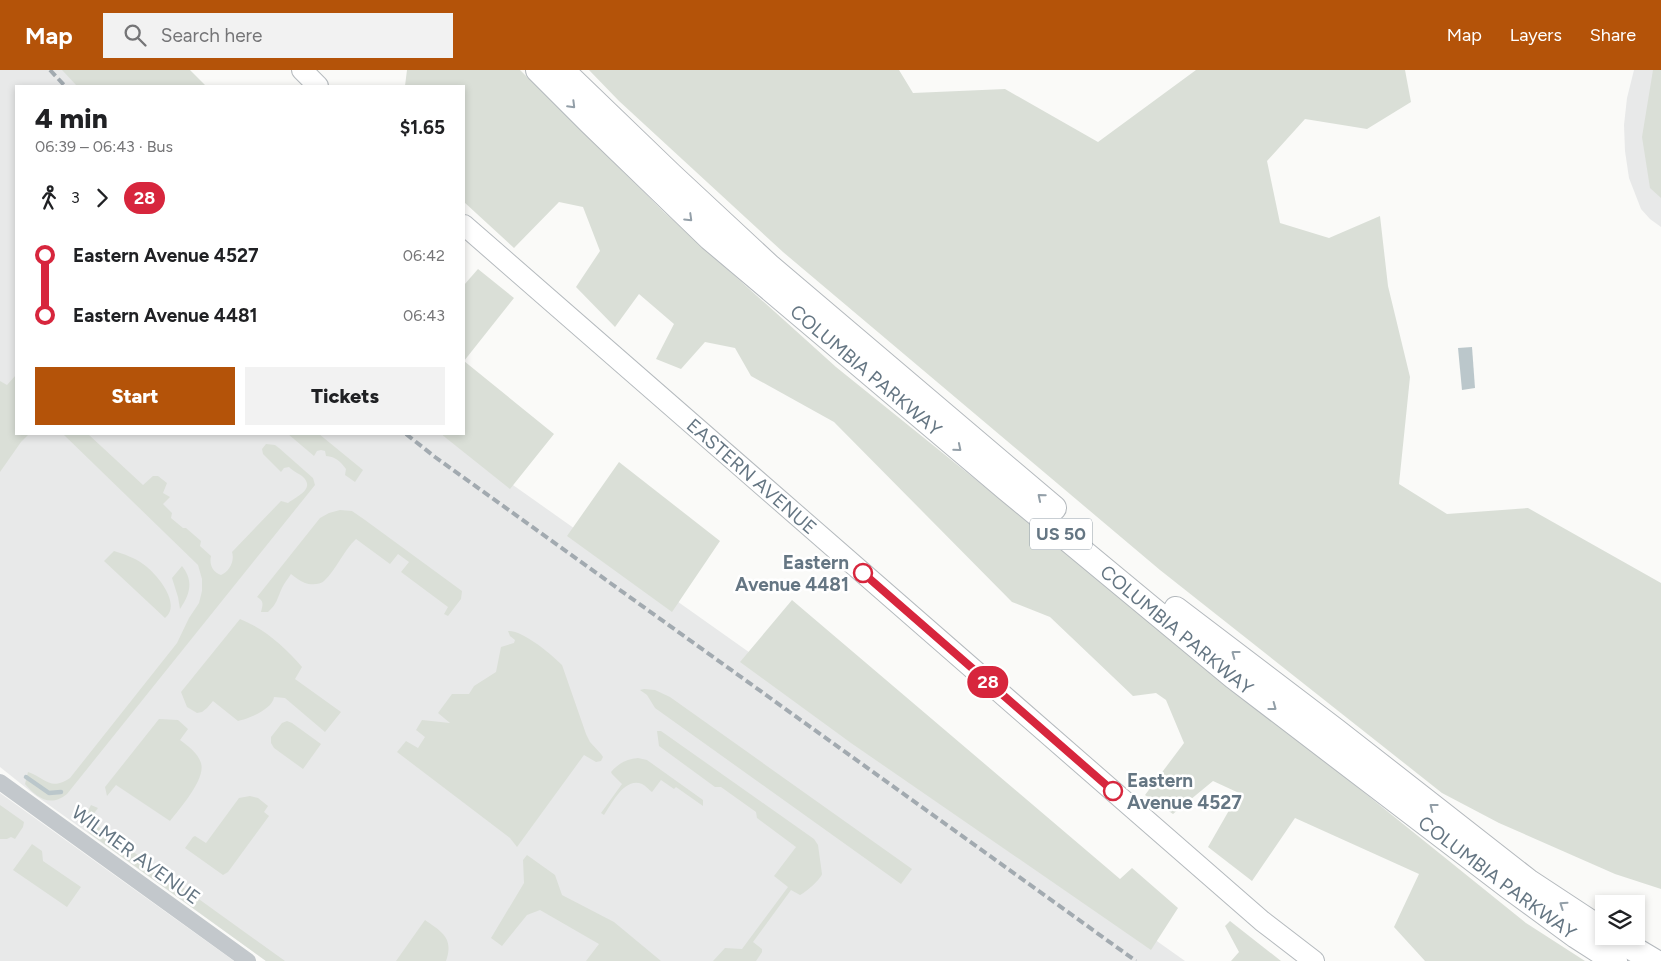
<!DOCTYPE html>
<html lang="en">
<head>
<meta charset="utf-8">
<style>
  body { margin:0; font-family:Figtree,sans-serif; background:#f2f2f2; color:#202124; height:100vh; display:flex; flex-direction:column; font-size:19px; white-space:nowrap }
  * { box-sizing:border-box; margin:0 }
  p { font-size:16px; color:#757577 }
  .icon { flex:none; width:28px; height:28px; fill:none; stroke:currentColor; stroke-width:2; stroke-linecap:round; stroke-linejoin:round }
  .map { position:relative; flex:1; overflow:hidden }
  .side { position:absolute; left:15px; top:15px; width:450px; height:350px; display:flex; flex-direction:column; background:#fff; border-radius:0px; box-shadow:0 2px 8px #0003 }
  .side>* { flex:none }
  .badge { padding:0 10px; border-radius:16px; font-size:18px; line-height:32px }
  .controls { position:absolute; left:1595px; top:825px; display:grid; gap:10px }
  .controls a { display:grid; place-items:center; width:50px; height:50px; border-radius:0px; background:#fff; box-shadow:0 2px 8px #0003; font-size:25px }
  .map>.badge { position:absolute; translate:-50% -50%; box-shadow:0 0 0 2px #fff }
  .legs { display:flex; align-items:center; gap:8px; height:55px; padding:0 20px; font-size:16px }
  .legs p { margin-inline-start:auto }
  .overview { display:flex; align-items:center; justify-content:space-between; height:85px; padding:0 20px }
  h1 { font-size:28px; font-weight:800; line-height:38px }
  .primary-button { display:flex; gap:10px; margin-top:auto; padding:10px 20px }
  .primary-button a { flex:1; height:58px; border-radius:0px; background:#b45309; color:#fff; font-size:20px; font-weight:800; line-height:58px; text-align:center }
  .primary-button a+a { background:#f2f2f2; color:#202124 }
  ul { padding:0 20px; list-style:none }
  li { display:flex; align-items:center; gap:18px; height:60px; font-size:19px }
  li i { display:grid; place-items:center; width:8px; height:100%; margin:0 6px; background:currentColor }
  li i::after { content:''; width:12px; height:12px; margin:-6px; border:4px solid; border-radius:50%; background:#fff }
  li p { margin-inline-start:auto }
  li:first-child i { background:linear-gradient(#0000 50%,currentColor 0) }
  li:last-child i { background:linear-gradient(currentColor 50%,#0000 0) }
  header { display:flex; align-items:center; gap:30px; box-sizing:border-box; height:70px; padding:0 25px; background:#b45309; color:#fff }
  header strong { font-size:24px }
  nav { display:flex; gap:28px; margin-inline-start:auto; font-size:18px }
  .search { width:350px; height:45px; background:#f2f2f2; display:flex; align-items:center; gap:12px; box-sizing:border-box; padding:0 18px; border-radius:0px; color:#757577; font-size:19px }
  .map>svg:first-child { display:block }
  .built { fill:#e8e9e9 }
  .green { fill:#dadfd7 }
  .water { fill:#bbc7cb }
  .lines { fill:none; stroke-linecap:round; stroke-linejoin:round }
  .stream { stroke:#bbc7cb; stroke-width:4.5 }
  .major-casing { stroke:#b5babe; stroke-width:22 }
  .highway-casing { stroke:#b4b9bd; stroke-width:26 }
  .minor { stroke:#c3c8cc; stroke-width:16 }
  .major { stroke:#fff; stroke-width:20 }
  .highway { stroke:#fff; stroke-width:24 }
  .rail { stroke:#a2aab0; stroke-width:4; stroke-dasharray:8 4; stroke-linecap:butt }
  .oneway { stroke:#939fa8 }
  .line-1-casing { stroke:#fff; stroke-width:11 }
  .line-1 { stroke:#d7263d; stroke-width:8 }
  .stop-1-dot { fill:#fff; stroke:#d7263d; stroke-width:2.5 }
  .labels { text-anchor:middle; dominant-baseline:central; stroke-width:5; stroke-linejoin:round; paint-order:stroke }
  .shield { fill:#fff; stroke:#939fa8; stroke-width:1 }
  .shield-label { font-size:18px; font-weight:bold; fill:#657683 }
  .street-label { font-size:19px; fill:#657683; stroke:#fff }
  .stop-label { font-size:19px; font-weight:bold; fill:#657683; stroke:#fff; text-anchor:end }
</style>
</head>
<body>
<header>
<strong>Map</strong>
<div class="search"><svg class="icon" aria-label="search" viewBox="0 0 24 24"><circle cx="10" cy="10" r="6"/><path d="M15 15l6 6"/></svg>Search here</div>
<nav><a>Map</a><a>Layers</a><a>Share</a></nav>
</header>
<div class="map">
<svg width="1661" height="891" viewBox="0 0 1661 891">
  <rect width="100%" height="100%" fill="#fafaf8"/>
  <path class="built" d="M 0,0 L 82,0 L 95,16 L 16,16 L 16,364 L 441,364 L 1185,891 L 266,891 L 35,725 L 0,697 Z
    M 1634,0 L 1661,0 L 1661,157 L 1650,149 L 1641,139 L 1629,108 L 1625,81 L 1624,55 L 1627,28 Z
    M 0,723 L 234,891 L 0,891 Z"/>
  <path class="green" d="M 62,0 L 190,0 L 206,16 L 77,16 Z
    M 407,0 L 520,0 L 665,143 L 836,297 L 1526,853 L 1585,891 L 1425,891 L 1394,857 L 1419,804 L 1295,748 L 1252,811 L 1208,777 L 1239,723 L 1213,711 L 1173,744 L 1145,725 L 1184,673 L 1166,630 L 1156,623 L 1133,626 L 1050,547 L 1012,532 L 834,352 L 751,306 L 735,278 L 705,272 L 681,299 L 656,289 L 674,254 L 639,224 L 615,257 L 576,217 L 600,181 L 583,137 L 559,132 L 514,178 L 464,132 L 464,16 L 405,16 Z
    M 589,0 L 899,0 L 913,23 L 1005,19 L 1098,72 L 1196,0 L 1405,0 L 1411,32 L 1367,59 L 1305,49 L 1267,91 L 1280,153 L 1329,168 L 1380,146 L 1388,216 L 1410,307 L 1399,414 L 1447,444 L 1528,438 L 1661,513 L 1661,819 L 1615,804 L 1499,753 L 1442,723 L 1160,500 L 783,182 L 619,31 Z
    M 1653,0 L 1661,0 L 1661,128 L 1650,118 L 1642,67 Z
    M 478,199 L 514,228 L 464,291 L 554,364 L 510,419 L 441,364 L 464,364 L 464,215 Z
    M 16,305 L 16,364 L 29,364 L 21,372 L 0,402 L 0,311 L 7,315 Z
    M 63,364 L 88,364 L 143,415 L 153,406 L 158,406 L 167,413 L 163,423 L 170,427 L 163,434 L 172,443 L 171,448 L 183,458 L 186,458 L 201,471 L 200,476 L 211,486 C 209,495 213,502 221,505 C 229,502 235,491 232,482 L 281,431 L 288,433 C 295,427 317,419 302,406 C 298,403 294,402 289,397 L 284,398 L 281,402 L 263,384 L 262,379 L 266,374 L 275,375 L 279,378 L 313,408 L 315,415 L 67,724 C 50,738 36,727 25,714 L 28,702 C 47,709 50,721 70,708 L 177,573 L 189,548 L 199,533 L 202,521 L 202,509 L 198,495 Z
    M 288,364 L 319,364 L 363,400 L 355,412 L 345,405 L 346,399 C 340,391 336,387 326,386 L 325,381 L 321,380 L 317,381 L 314,386 Z
    M 619,392 L 720,471 L 672,542 L 567,466 Z
    M 340,440 L 352,441 L 365,450 L 462,521 L 461,529 L 448,546 L 444,544 L 448,537 L 401,502 L 409,492 L 398,484 L 390,494 L 356,469 C 343,481 337,499 324,511 C 320,515 310,515 305,513 C 300,511 295,507 291,504 C 288,509 284,513 282,518 C 277,529 277,534 268,542 L 261,542 C 263,534 264,531 257,527 L 320,448 L 329,443 Z
    M 114,481 C 124,484 135,488 143,494 C 155,502 175,526 170,541 C 169,544 167,546 165,548 L 104,491 Z
    M 182,496 C 194,511 190,524 180,539 L 178,527 L 172,508 Z
    M 792,530 L 1120,809 L 1132,798 L 1178,838 L 1151,880 L 851,673 L 740,592 Z
    M 240,549 C 265,559 285,577 302,597 L 295,609 L 341,642 L 325,662 L 285,628 L 274,627 C 273,639 248,649 238,651 L 213,631 L 207,638 L 202,642 L 197,643 L 187,637 L 181,622 Z
    M 508,561 C 523,560 552,585 562,595 L 586,664 L 590,672 L 601,684 L 603,687 L 601,691 L 596,692 L 584,685 L 517,777 L 510,768 L 397,682 L 406,671 L 418,678 L 425,667 L 416,660 L 422,650 L 450,653 L 438,643 L 452,624 L 469,624 L 474,616 L 496,602 L 501,577 L 514,573 L 515,570 L 510,566 Z
    M 644,619 L 655,620 L 670,627 L 912,799 L 901,814 L 655,638 L 647,625 L 640,620 Z
    M 159,649 L 178,650 L 188,659 L 180,670 C 188,676 198,683 201,693 C 206,709 180,738 170,751 L 116,715 L 107,726 L 105,717 Z
    M 287,651 L 292,653 L 321,674 L 303,699 L 274,678 L 271,673 L 271,667 L 282,653 Z
    M 657,661 L 661,661 L 814,769 L 818,775 L 822,804 C 821,809 805,823 800,825 L 791,820 L 753,872 L 762,879 L 762,882 L 756,891 L 713,891 L 725,878 L 742,879 L 788,817 L 774,806 L 796,777 L 757,748 L 756,742 L 721,717 L 715,717 L 659,676 Z
    M 638,688 L 647,690 L 703,730 L 703,736 L 676,717 L 674,719 L 661,710 L 652,722 C 649,720 646,716 642,714 C 624,707 612,734 604,745 L 601,743 L 622,714 L 612,704 L 611,702 C 619,693 626,689 638,688 Z
    M 250,726 L 258,728 L 268,736 L 264,742 L 269,746 L 228,802 L 223,805 L 185,778 L 193,767 L 195,766 L 206,773 L 239,728 Z
    M 0,735 L 24,752 L 23,757 L 15,769 L 11,767 L 7,769 L 0,769 Z
    M 91,735 L 98,738 L 89,750 L 285,891 L 266,891 L 89,763 C 84,753 85,745 91,735 Z
    M 32,774 L 42,781 L 43,791 L 81,817 L 67,837 L 13,800 Z
    M 527,785 L 555,805 L 562,825 L 614,852 L 661,891 L 586,891 L 599,874 L 540,840 L 527,845 L 502,876 L 491,868 L 524,813 L 523,790 Z
    M 425,850 C 442,862 454,868 446,891 L 396,891 Z
    M 1230,851 L 1281,891 L 1231,891 L 1239,882 L 1225,856 Z"/>
  <path class="water" d="M 1472,277 L 1475,318 L 1462,320 L 1458,278 Z"/>
  <g class="lines">
    <path class="stream" d="M 26,707 L 49,723 L 61,722"/>
    <defs>
      <g id="major">
        <path d="M 302,0 L 318,16"/>
        <path id="s1" d="M 464,155 L 1262,851 L 1314,891"/>
      </g>
      <g id="highway">
        <path id="s2" d="M 538,0 L 590,52 L 710,168 L 1007,419 L 1234,607 L 1509,817 L 1576,866 L 1615,891"/>
        <path d="M 562,0 L 671,105 L 770,197 L 1054,438"/>
        <path d="M 1176,539 L 1335,660 L 1528,811 L 1604,861"/>
        <path d="M 1612,866 L 1654,891"/>
      </g>
    </defs>
    <use href="#major" class="major-casing"/>
    <use href="#highway" class="highway-casing"/>
    <path class="minor" d="M 0,712 L 248,891"/>
    <use href="#major" class="major"/>
    <use href="#highway" class="highway"/>
    <path class="rail" d="M 50,0 L 65,16
      M 406,364 L 435,387 L 1136,891"/>
  </g>
  <defs><path id="oneway-chevron" d="M-2-3.5L2.5 0L-2 3.5" fill="none" stroke-width="1.6" stroke-linecap="round" stroke-linejoin="round" transform="scale(1.25)"/></defs>
  <g class="oneway">
    <use href="#oneway-chevron" transform="translate(572 35) rotate(45)"/>
    <use href="#oneway-chevron" transform="translate(689 148) rotate(44)"/>
    <use href="#oneway-chevron" transform="translate(958 378) rotate(40)"/>
    <use href="#oneway-chevron" transform="translate(1041 427) rotate(-140)"/>
    <use href="#oneway-chevron" transform="translate(1235 584) rotate(-143)"/>
    <use href="#oneway-chevron" transform="translate(1273 637) rotate(37)"/>
    <use href="#oneway-chevron" transform="translate(1433 737) rotate(-142)"/>
    <use href="#oneway-chevron" transform="translate(1563 835) rotate(-146)"/>
  </g>
  <g class="lines">
    <defs>
      <path id="line-1" d="M 863,503 L 1113,721"/>
    </defs>
    <use href="#line-1" class="line-1-casing"/>
    <use href="#line-1" class="line-1"/>
  </g>
  <g class="stop-1-dot">
    <circle cx="863" cy="503" r="9"/>
    <circle cx="1113" cy="721" r="9"/>
  </g>
  <g class="labels">
    <rect class="shield" x="1030" y="448.5" width="62" height="31" rx="4"/>
    <g class="shield-label">
      <text x="1061" y="464">US 50</text>
    </g>
    <g class="street-label">
      <text stroke="none"><textPath href="#s2" startOffset="445">COLUMBIA PARKWAY</textPath></text>
      <text stroke="none"><textPath href="#s1" startOffset="382">EASTERN AVENUE</textPath></text>
      <text stroke="none"><textPath href="#s2" startOffset="850">COLUMBIA PARKWAY</textPath></text>
      <text transform="translate(136 785) rotate(36)">WILMER AVENUE</text>
      <text stroke="none"><textPath href="#s2" startOffset="1255">COLUMBIA PARKWAY</textPath></text>
    </g>
    <g class="stop-label">
      <text x="849" y="492">Eastern<tspan x="849" dy="22">Avenue 4481</tspan></text>
      <text x="1127" y="710" text-anchor="start">Eastern<tspan x="1127" dy="22">Avenue 4527</tspan></text>
    </g>
  </g>
</svg>
<div class="controls">
<a><svg class="icon" aria-label="layers" viewBox="0 0 24 24"><path d="M12 4l9 5-9 5-9-5zM3 14l9 5 9-5"/></svg></a>
</div>
<b class="badge" style="left:988px;top:612px;background:#d7263d;color:#fff">28</b>
<section class="side">
<div class="overview"><div><h1>4 min</h1><p>06:39 – 06:43 · Bus</p></div><b>$1.65</b></div>
<div class="legs"><svg class="icon" aria-label="walk" viewBox="0 0 24 24"><circle cx="13" cy="4" r="2"/><path d="M13 8l-2 6 4 7M11 14l-3 7M7 12l3-4h3l4 4"/></svg>3<svg class="icon" aria-label="forward" viewBox="0 0 24 24"><path d="M9 5l7 7-7 7"/></svg><b class="badge" style="background:#d7263d;color:#fff">28</b></div>
<ul>
<li><i style="color:#d7263d"></i><b>Eastern Avenue 4527</b><p>06:42</p></li>
<li><i style="color:#d7263d"></i><b>Eastern Avenue 4481</b><p>06:43</p></li>
</ul>
<div class="primary-button"><a>Start</a><a>Tickets</a></div>
</section>
</div>
</body>
</html>
